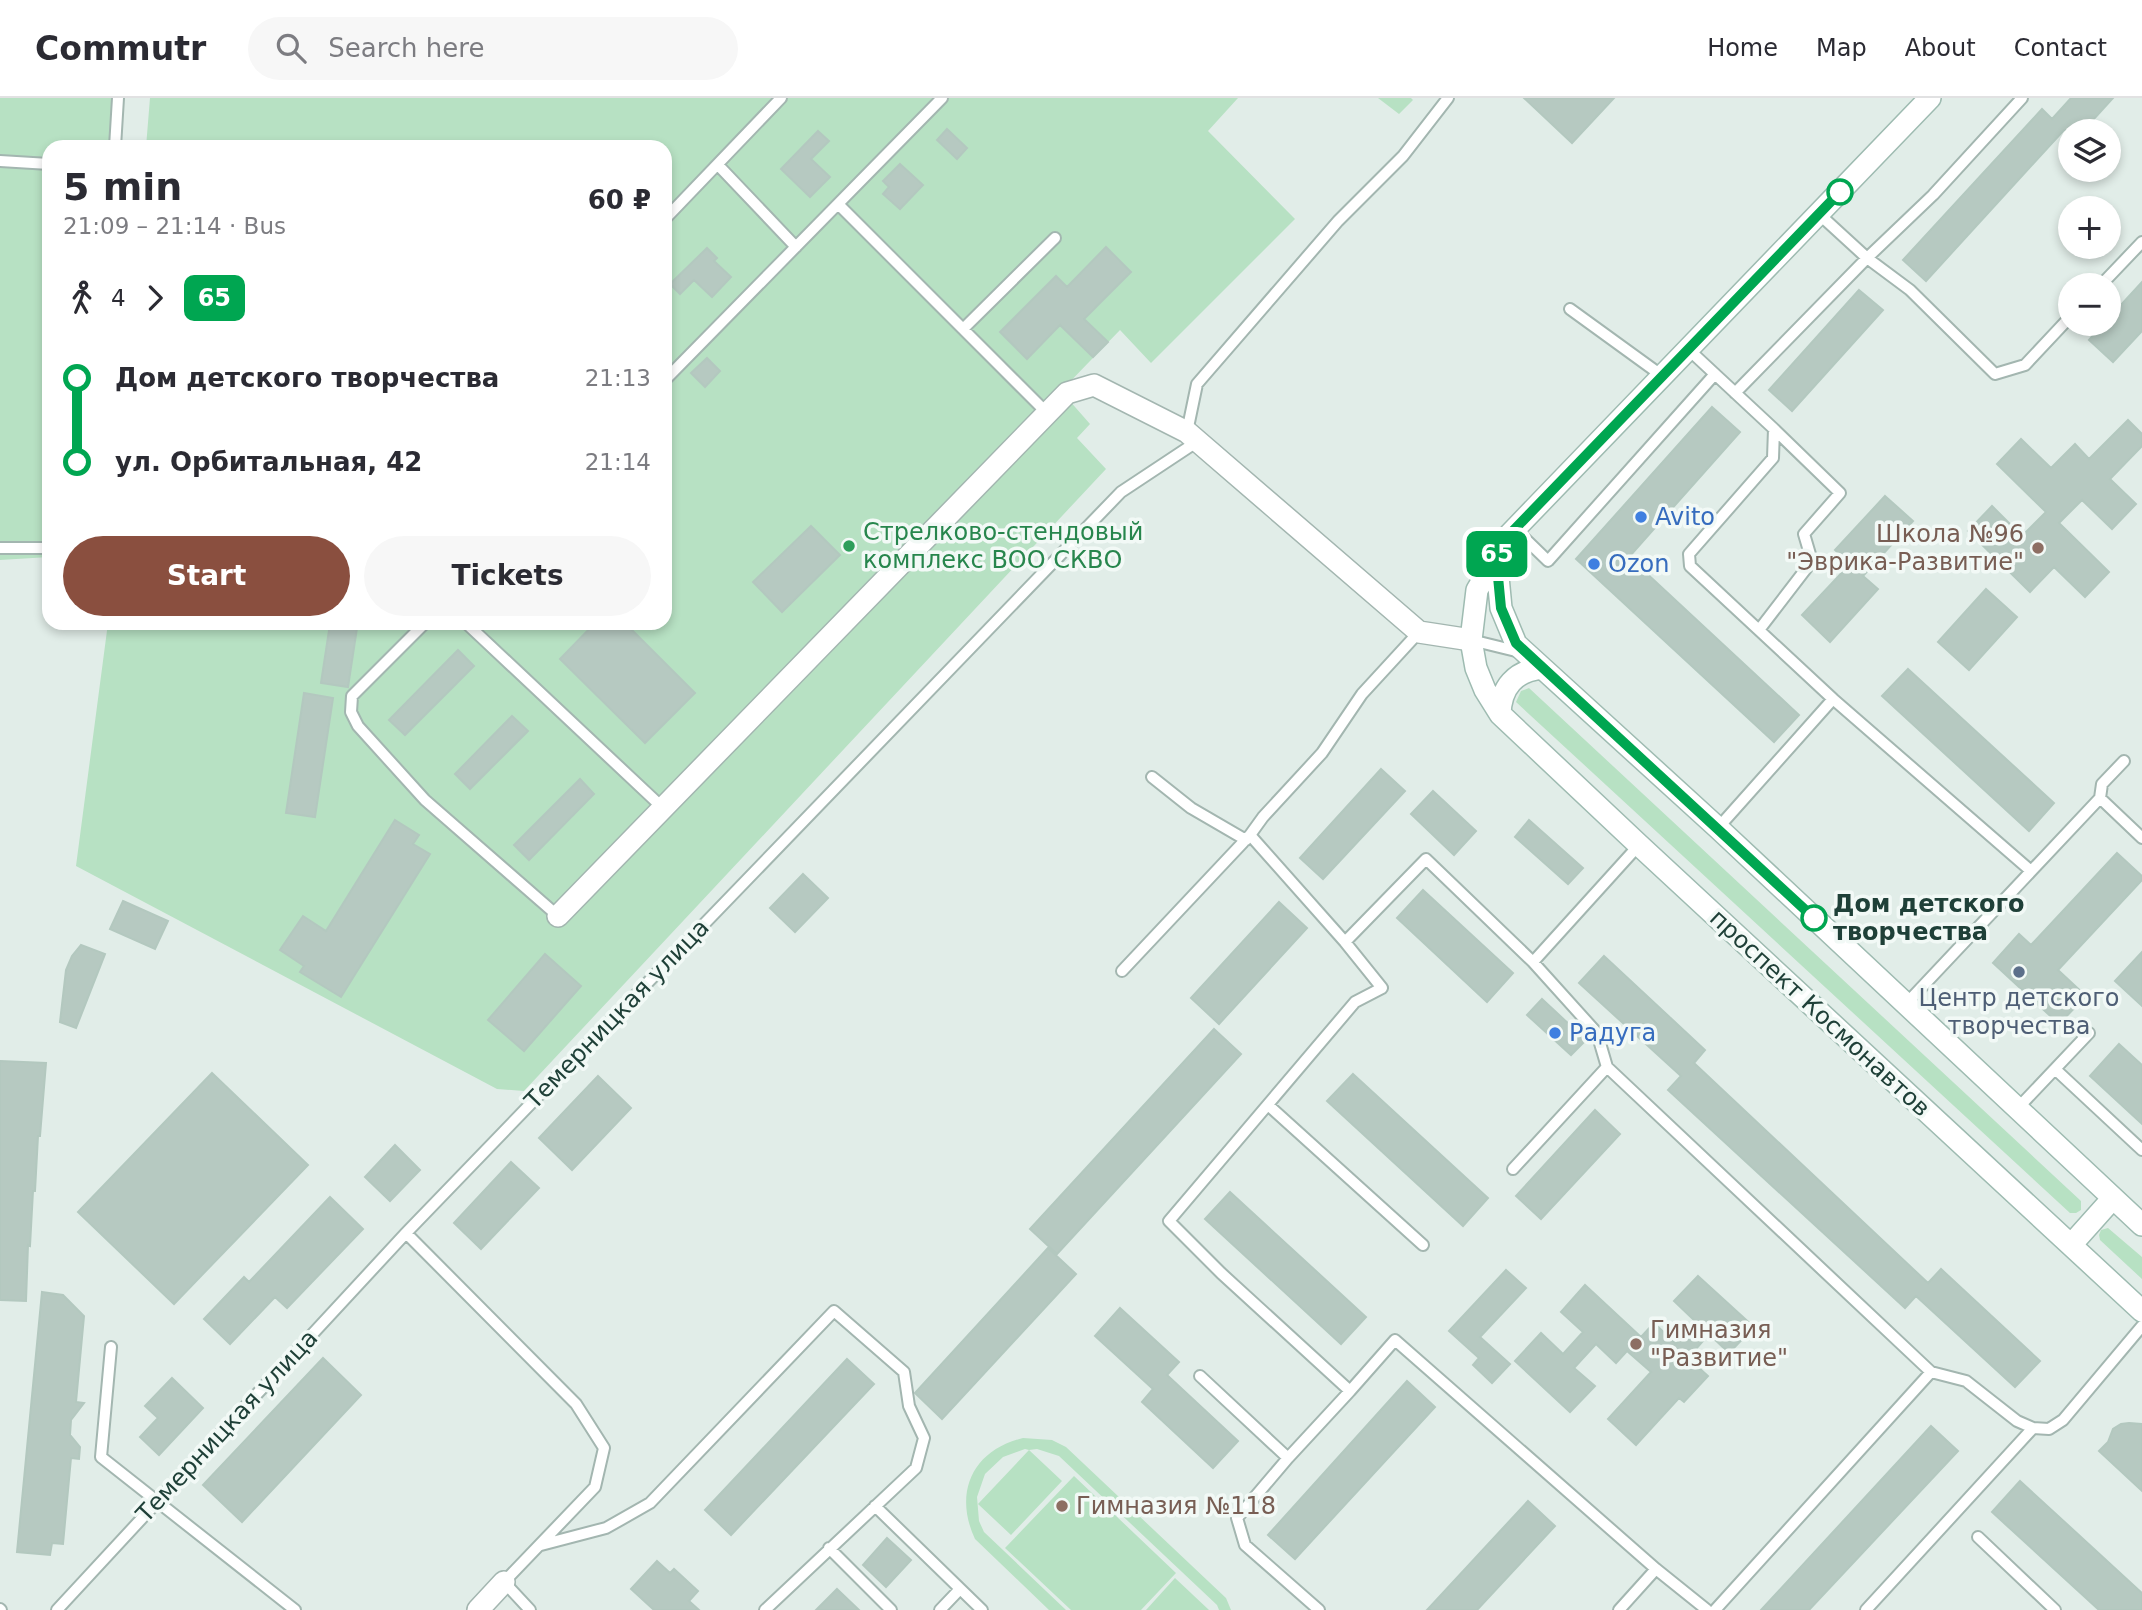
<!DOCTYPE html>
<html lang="en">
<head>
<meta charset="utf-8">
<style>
  body { margin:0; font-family:"DejaVu Sans",sans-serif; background:#f7f7f7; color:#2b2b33; height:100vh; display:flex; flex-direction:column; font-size:26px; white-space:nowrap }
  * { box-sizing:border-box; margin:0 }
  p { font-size:23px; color:#7c7c81 }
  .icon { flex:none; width:38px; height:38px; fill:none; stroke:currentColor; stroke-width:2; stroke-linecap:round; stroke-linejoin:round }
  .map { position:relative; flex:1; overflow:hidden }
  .side { position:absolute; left:42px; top:42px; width:630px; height:490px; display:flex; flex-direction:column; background:#fff; border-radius:21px; box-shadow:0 4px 10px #0003 }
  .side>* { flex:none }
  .badge { padding:0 14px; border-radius:10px; font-size:24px; line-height:46px }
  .tools { position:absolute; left:2058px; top:21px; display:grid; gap:14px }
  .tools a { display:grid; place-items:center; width:63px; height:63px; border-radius:50%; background:#fff; box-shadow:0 4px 10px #0003; font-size:35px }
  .map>.badge { position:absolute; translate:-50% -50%; box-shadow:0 0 0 4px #fff }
  .legs { display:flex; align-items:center; gap:10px; height:77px; padding:0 21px; font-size:23px }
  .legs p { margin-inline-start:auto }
  .headline { display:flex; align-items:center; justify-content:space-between; height:119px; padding:0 21px }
  h1 { font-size:38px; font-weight:600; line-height:52px }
  .action { display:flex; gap:14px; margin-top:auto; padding:14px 21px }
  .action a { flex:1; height:80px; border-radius:42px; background:#8a4f3f; color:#fff; font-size:28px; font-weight:600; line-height:80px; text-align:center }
  .action a+a { background:#f7f7f7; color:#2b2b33 }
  ul { padding:0 21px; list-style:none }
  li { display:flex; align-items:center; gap:24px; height:84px; font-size:26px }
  li i { display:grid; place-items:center; width:10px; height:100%; margin:0 9px; background:currentColor }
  li i::after { content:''; width:18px; height:18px; margin:-9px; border:5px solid; border-radius:50%; background:#fff }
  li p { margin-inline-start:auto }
  li:first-child i { background:linear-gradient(#0000 50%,currentColor 0) }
  li:last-child i { background:linear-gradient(currentColor 50%,#0000 0) }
  header { display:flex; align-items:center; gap:42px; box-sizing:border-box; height:98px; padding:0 35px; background:#fff; border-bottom:2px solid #e1e1e2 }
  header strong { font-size:33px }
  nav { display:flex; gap:38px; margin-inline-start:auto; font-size:24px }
  .search { width:490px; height:63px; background:#f7f7f7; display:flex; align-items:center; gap:18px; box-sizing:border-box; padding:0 24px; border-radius:38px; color:#7c7c81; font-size:26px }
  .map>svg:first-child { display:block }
  .green { fill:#b7e1c3 }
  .building { fill:#b6c9c1; stroke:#b3c8bf; stroke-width:2 }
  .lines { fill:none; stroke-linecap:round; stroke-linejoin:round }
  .lane-casing { stroke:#a3b6b0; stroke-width:14 }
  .street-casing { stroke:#a3b6b0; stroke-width:24 }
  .secondary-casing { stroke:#9ebbb1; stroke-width:24 }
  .lane { stroke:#fff; stroke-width:10 }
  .street { stroke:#fff; stroke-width:21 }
  .secondary { stroke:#fff; stroke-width:21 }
  .line-1-casing { stroke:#fff; stroke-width:16 }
  .line-1 { stroke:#00a651; stroke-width:10 }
  .stop-1-dot { fill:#fff; stroke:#00a651; stroke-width:3.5 }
  .shop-dot { fill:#3f7fe0; stroke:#f2f9f6; stroke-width:2.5 }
  .leisure-dot { fill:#2e9e5b; stroke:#f2f9f6; stroke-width:2.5 }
  .education-dot { fill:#8d6e63; stroke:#f2f9f6; stroke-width:2.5 }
  .service-dot { fill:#5c6f8a; stroke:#f2f9f6; stroke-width:2.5 }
  .labels { text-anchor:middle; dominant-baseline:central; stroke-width:7; stroke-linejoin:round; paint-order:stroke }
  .shop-label { font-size:24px; fill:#366cbe; stroke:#f2f9f6; text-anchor:start }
  .leisure-label { font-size:24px; fill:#27864d; stroke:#f2f9f6; text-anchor:start }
  .education-label { font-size:24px; fill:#785e54; stroke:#f2f9f6; text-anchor:start }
  .stop-label { font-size:24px; font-weight:bold; fill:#1f4038; stroke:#f2f9f6; text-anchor:start }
  .service-label { font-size:24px; fill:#4e5e75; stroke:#f2f9f6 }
  .street-label { font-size:24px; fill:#1f4038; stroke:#f2f9f6 }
</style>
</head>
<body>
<header>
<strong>Commutr</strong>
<div class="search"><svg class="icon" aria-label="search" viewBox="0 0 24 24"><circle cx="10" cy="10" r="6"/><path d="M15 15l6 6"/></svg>Search here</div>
<nav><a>Home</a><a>Map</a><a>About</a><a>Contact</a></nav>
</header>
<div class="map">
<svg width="2142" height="1512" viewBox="0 0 2142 1512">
  <rect width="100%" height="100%" fill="#e1ede8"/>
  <path class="green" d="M 0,0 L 119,0 L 117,49 L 49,49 L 49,459 L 0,462 Z
    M 150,0 L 1238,0 L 1208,33 L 1295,121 L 1151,265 L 1120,232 L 1061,293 L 1090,326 L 1077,340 L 1106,371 L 524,993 L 497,991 L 76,768 L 108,525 L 665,525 L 665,49 L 146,49 Z
    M 1378,0 L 1411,0 L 1413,2 L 1399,16 Z
    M 1529,590 L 2081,1103 L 2081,1112 L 2076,1115 L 2070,1115 L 1516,604 L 1521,593 Z
    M 2108,1130 L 2142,1159 L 2142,1181 L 2100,1142 L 2099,1137 L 2101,1132 Z
    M 1023,1340 L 1052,1342 L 1066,1349 L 1226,1500 L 1231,1512 L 1219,1512 L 1217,1507 L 1059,1358 L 1037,1351 L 1029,1352 L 1062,1383 L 1011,1437 L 978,1406 L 1029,1352 L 1025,1351 L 1003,1359 L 985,1376 L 977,1399 L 979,1423 L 984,1434 L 1066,1512 L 1049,1512 L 975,1441 C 953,1394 973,1352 1023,1340 Z
    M 1074,1378 L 1176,1475 L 1141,1512 L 1071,1512 L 1005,1450 Z
    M 1175,1480 L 1209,1512 L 1146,1512 Z"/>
  <path class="building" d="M 1524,0 L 1614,0 L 1572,45 Z
    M 2071,0 L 2113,0 L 2083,33 L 2064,32 L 1926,183 L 1903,162 L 2042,11 L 2052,21 Z
    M 947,31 L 967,50 L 957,61 L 937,42 Z
    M 818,33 L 829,43 L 811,61 L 830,79 L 810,99 L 781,71 Z
    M 900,66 L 923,87 L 900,111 L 883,96 L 889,89 L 883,83 Z
    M 1106,149 L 1131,174 L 1084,221 L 1108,244 L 1093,259 L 1060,227 L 1027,261 L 1000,234 L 1056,178 L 1067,189 Z
    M 707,150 L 717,160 L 714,163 L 731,179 L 712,199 L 694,182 L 680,196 L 670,186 Z
    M 2142,184 L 2142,233 L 2113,264 L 2089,242 L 2103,226 L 2109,226 L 2109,220 Z
    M 1859,192 L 1883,212 L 1792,313 L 1769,292 Z
    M 707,260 L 720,273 L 705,289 L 691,275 Z
    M 1712,309 L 1740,334 L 1629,459 L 1799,617 L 1774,644 L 1576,461 Z
    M 2128,322 L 2142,336 L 2142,348 L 2110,381 L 2136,406 L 2112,431 L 2082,402 L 2059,425 L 2109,474 L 2085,499 L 2054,469 L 2030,494 L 1968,433 L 1992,408 L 2022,438 L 2046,414 L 1997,366 L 2021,341 L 2051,370 L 2075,346 L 2089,361 Z
    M 1885,398 L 1913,423 L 1863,478 L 1878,491 L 1830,544 L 1802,517 L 1850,466 L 1835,452 Z
    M 811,428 L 840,457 L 782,514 L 753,484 Z
    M 1986,491 L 2017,519 L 1969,572 L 1938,544 Z
    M 595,525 L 625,525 L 695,595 L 645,645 L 560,561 Z
    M 330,526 L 357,530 L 348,589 L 321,585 Z
    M 458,552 L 474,568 L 405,637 L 389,622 Z
    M 1908,571 L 2054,705 L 2029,733 L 1882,598 Z
    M 304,595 L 333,600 L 315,719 L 286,715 Z
    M 512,618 L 528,633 L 470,691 L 455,676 Z
    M 1381,671 L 1405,693 L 1323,781 L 1300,760 Z
    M 580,681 L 594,696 L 529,762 L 514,747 Z
    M 1433,693 L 1476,733 L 1454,757 L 1411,716 Z
    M 395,722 L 419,737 L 413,746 L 430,756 L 341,899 L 300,874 L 304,868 L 280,852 L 303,818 L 326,833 Z
    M 1529,722 L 1583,770 L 1568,786 L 1515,739 Z
    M 2117,755 L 2142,778 L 2142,782 L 2058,872 L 2086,898 L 2059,926 L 1993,865 L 2019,836 L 2031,847 Z
    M 803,776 L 828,800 L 795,834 L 770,810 Z
    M 1423,792 L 1513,875 L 1487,904 L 1397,820 Z
    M 123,803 L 168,823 L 155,851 L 110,831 Z
    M 1279,804 L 1307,830 L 1219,926 L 1191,900 Z
    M 81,847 L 105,856 L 76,930 L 60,924 L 66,872 L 72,858 Z
    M 2142,854 L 2142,908 L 2115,883 Z
    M 545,856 L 581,888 L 524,953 L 488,922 Z
    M 1604,858 L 1705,952 L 1694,965 L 1928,1185 L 1941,1171 L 2040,1263 L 2015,1289 L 1916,1198 L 1905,1210 L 1668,992 L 1681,978 L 1579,885 Z
    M 1542,901 L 1586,942 L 1571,957 L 1527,917 Z
    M 1214,931 L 1241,956 L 1057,1156 L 1030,1131 Z
    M 2119,946 L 2142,967 L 2142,1026 L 2090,978 Z
    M 0,963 L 46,965 L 40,1038 L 38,1038 L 35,1093 L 33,1093 L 30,1148 L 28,1147 L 26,1203 L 0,1202 Z
    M 212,975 L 308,1067 L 174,1206 L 78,1114 Z
    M 1353,976 L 1488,1100 L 1463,1128 L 1327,1003 Z
    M 598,978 L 631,1010 L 572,1072 L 539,1040 Z
    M 1595,1012 L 1620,1036 L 1541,1121 L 1516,1098 Z
    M 395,1047 L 420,1072 L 390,1103 L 365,1079 Z
    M 511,1064 L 539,1090 L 481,1151 L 454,1125 Z
    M 1230,1094 L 1366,1219 L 1341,1246 L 1205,1121 Z
    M 330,1099 L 363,1131 L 287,1210 L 275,1199 L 230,1246 L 204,1221 L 244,1179 L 249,1184 Z
    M 1048,1150 L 1076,1176 L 942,1321 L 915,1295 Z
    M 1506,1172 L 1526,1190 L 1480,1239 L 1510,1266 L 1492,1285 L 1473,1267 L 1479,1260 L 1449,1233 Z
    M 1698,1178 L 1754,1229 L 1729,1255 L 1709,1236 L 1688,1260 L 1708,1278 L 1684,1304 L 1679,1300 L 1636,1347 L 1608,1321 L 1651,1274 L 1627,1253 L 1616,1265 L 1596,1246 L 1574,1270 L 1595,1288 L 1570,1314 L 1515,1263 L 1541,1235 L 1563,1256 L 1583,1234 L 1561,1214 L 1585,1187 L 1641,1239 L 1654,1225 L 1676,1246 L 1696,1224 L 1674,1203 Z
    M 42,1194 L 63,1197 L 84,1218 L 76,1304 L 84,1305 L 71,1322 L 70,1337 L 80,1349 L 79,1361 L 71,1360 L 63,1446 L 52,1445 L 50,1457 L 17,1454 Z
    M 1120,1210 L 1179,1264 L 1167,1277 L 1238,1343 L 1213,1370 L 1142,1304 L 1153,1291 L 1095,1238 Z
    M 323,1260 L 361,1297 L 242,1424 L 203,1387 Z
    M 847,1261 L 874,1286 L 731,1437 L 705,1412 Z
    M 172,1280 L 203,1310 L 159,1357 L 140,1339 L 158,1320 L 145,1308 Z
    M 1407,1283 L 1435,1309 L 1295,1461 L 1268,1437 Z
    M 2129,1325 L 2142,1326 L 2142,1393 L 2099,1353 L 2108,1344 L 2113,1331 L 2121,1326 Z
    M 1931,1328 L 1958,1353 L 1809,1512 L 1761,1512 Z
    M 2020,1383 L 2142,1495 L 2142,1512 L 2099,1512 L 1992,1414 Z
    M 1528,1403 L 1555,1428 L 1477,1512 L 1427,1512 Z
    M 887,1440 L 911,1462 L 886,1489 L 863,1467 Z
    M 657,1463 L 670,1475 L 674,1471 L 698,1493 L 689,1503 L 699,1512 L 654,1512 L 631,1491 Z
    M 837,1491 L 859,1512 L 816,1512 Z"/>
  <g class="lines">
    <defs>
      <path id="lane" d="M 115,49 L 118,0
        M 0,63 L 49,66
        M 718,67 L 796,149
        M 838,106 L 1047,315
        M 1819,116 L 1867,160 L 1910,192 L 1995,276 L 2025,267 L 2070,219
        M 665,121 L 781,0
        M 2101,187 L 2142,144
        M 1570,211 L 1661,277
        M 963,231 L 1055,140
        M 1687,250 L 1774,331 L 1773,360 L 1689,456 L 1690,468 L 1833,601
        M 665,282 L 942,0
        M 1735,295 L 1867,160 L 1933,97 L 2022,0
        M 1187,334 L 1197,286 L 1338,123 L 1403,58 L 1448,0
        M 1515,431 L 1548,463 L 1715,276
        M 0,450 L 49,450
        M 425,525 L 352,598 L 351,614 L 358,628 L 425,702 L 558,818
        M 466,525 L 663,710
        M 1759,532 L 1812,463 L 1804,436 L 1840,395 L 1774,331
        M 1471,542 L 1520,554
        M 1152,679 L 1191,710 L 1246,742
        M 2100,700 L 2102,686 L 2124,663
        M 1718,730 L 1833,601 L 2031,773
        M 1250,737 L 1345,844 L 1426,761 L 1533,864
        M 1639,747 L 1533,864 L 1597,935 L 1607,969 L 1931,1274
        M 1345,844 L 1382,890 L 1355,904 L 1169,1123 L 1221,1175 L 1350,1293 L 1395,1242 L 1656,1471 L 1707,1512
        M 1122,873 L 1250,737 L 1263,719 L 1322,655 L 1362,596 L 1419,534
        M 1906,906 L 2100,700 L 2142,740
        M 2055,971 L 2142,1052
        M 1268,1007 L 1423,1147
        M 2017,1011 L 2089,935
        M 1513,1071 L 1607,969
        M 406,1135 L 576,1306 L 604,1350 L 595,1389 L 504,1484 L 530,1512
        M 111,1249 L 101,1359 L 295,1512
        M 1200,1278 L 1288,1360
        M 875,1408 L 982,1512
        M 1978,1439 L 2055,1512
        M 541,1447 L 606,1430 L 650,1405 L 834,1213 L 904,1274 L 909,1308 L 924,1340 L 916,1370 L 765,1512
        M 829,1450 L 891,1512
        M 0,1511 L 1,1512
        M 57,1512 L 406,1135 L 1121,394 L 1198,343
        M 940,1512 L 960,1491
        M 1319,1512 L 1245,1447 L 1237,1420 L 1288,1360 L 1350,1293
        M 1619,1512 L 1656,1471
        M 1715,1512 L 1931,1274 L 1966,1283 L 2017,1323 L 2033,1330 L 2049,1331 L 2063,1322 L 2142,1228
        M 1866,1512 L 2033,1330"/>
      <path id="street" d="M 558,818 L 1067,295 L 1094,287 L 1187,334 L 1419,534 L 1471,542
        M 478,1512 L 504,1484"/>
      <path id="secondary" d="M 1930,0 L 1510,436 L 1477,492 L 1471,542 L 1476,570 L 1485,592 L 1500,616 L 1639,747 L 2142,1213
        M 1496,458 L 1501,510 L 1516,546 L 1718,730 L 2142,1127
        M 1500,616 C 1501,589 1515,573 1542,570
        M 2071,1147 L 2113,1100"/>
    </defs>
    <use href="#lane" class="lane-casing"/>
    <use href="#street" class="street-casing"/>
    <use href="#secondary" class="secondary-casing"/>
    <use href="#lane" class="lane"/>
    <use href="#street" class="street"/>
    <use href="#secondary" class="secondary"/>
  </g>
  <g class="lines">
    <defs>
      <path id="line-1" d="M 1814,820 L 1516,545 L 1501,510 L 1496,458 L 1510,436 L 1840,94"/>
    </defs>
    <use href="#line-1" class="line-1-casing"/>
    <use href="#line-1" class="line-1"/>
  </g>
  <g class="stop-1-dot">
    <circle cx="1840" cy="94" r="12"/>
    <circle cx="1814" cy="820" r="12"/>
  </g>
  <g class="shop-dot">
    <circle cx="1641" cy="419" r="7"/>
    <circle cx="1594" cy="466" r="7"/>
    <circle cx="1555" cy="935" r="7"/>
  </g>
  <circle class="leisure-dot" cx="849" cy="448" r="7"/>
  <g class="education-dot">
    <circle cx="2038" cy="450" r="7"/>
    <circle cx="1636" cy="1246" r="7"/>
    <circle cx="1062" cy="1408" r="7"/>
  </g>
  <circle class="service-dot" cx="2019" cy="874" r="7"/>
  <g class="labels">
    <g class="shop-label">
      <text x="1655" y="419">Avito</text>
      <text x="1608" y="466">Ozon</text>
      <text x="1569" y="935">Радуга</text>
    </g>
    <g class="leisure-label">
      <text x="863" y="434">Стрелково-стендовый<tspan x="863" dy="28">комплекс ВОО СКВО</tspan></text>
    </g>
    <g class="education-label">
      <text x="2024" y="436" text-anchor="end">Школа №96<tspan x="2024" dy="28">"Эврика-Развитие"</tspan></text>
      <text x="1650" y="1232">Гимназия<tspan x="1650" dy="28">"Развитие"</tspan></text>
      <text x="1076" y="1408">Гимназия №118</text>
    </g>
    <g class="stop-label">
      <text x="1833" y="806">Дом детского<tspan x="1833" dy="28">творчества</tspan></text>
    </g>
    <g class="service-label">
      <text x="2019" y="900">Центр детского<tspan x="2019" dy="28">творчества</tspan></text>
    </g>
    <g class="street-label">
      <text transform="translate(1820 915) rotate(43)">проспект Космонавтов</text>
      <text transform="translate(617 916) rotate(-46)">Темерницкая улица</text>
      <text transform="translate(227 1328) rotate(-47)">Темерницкая улица</text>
    </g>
  </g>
</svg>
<div class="tools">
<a><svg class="icon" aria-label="layers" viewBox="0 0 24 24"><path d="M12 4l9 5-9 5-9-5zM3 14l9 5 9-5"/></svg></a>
<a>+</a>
<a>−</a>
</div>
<b class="badge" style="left:1497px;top:456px;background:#00a651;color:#fff">65</b>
<section class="side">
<div class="headline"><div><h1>5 min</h1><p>21:09 – 21:14 · Bus</p></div><b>60 ₽</b></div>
<div class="legs"><svg class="icon" aria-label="walk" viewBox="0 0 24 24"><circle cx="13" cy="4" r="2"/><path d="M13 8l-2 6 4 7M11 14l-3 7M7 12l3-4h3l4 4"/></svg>4<svg class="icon" aria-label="forward" viewBox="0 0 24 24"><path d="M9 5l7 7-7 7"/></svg><b class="badge" style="background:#00a651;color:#fff">65</b></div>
<ul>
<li><i style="color:#00a651"></i><b>Дом детского творчества</b><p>21:13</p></li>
<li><i style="color:#00a651"></i><b>ул. Орбитальная, 42</b><p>21:14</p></li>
</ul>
<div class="action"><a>Start</a><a>Tickets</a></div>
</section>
</div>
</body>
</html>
